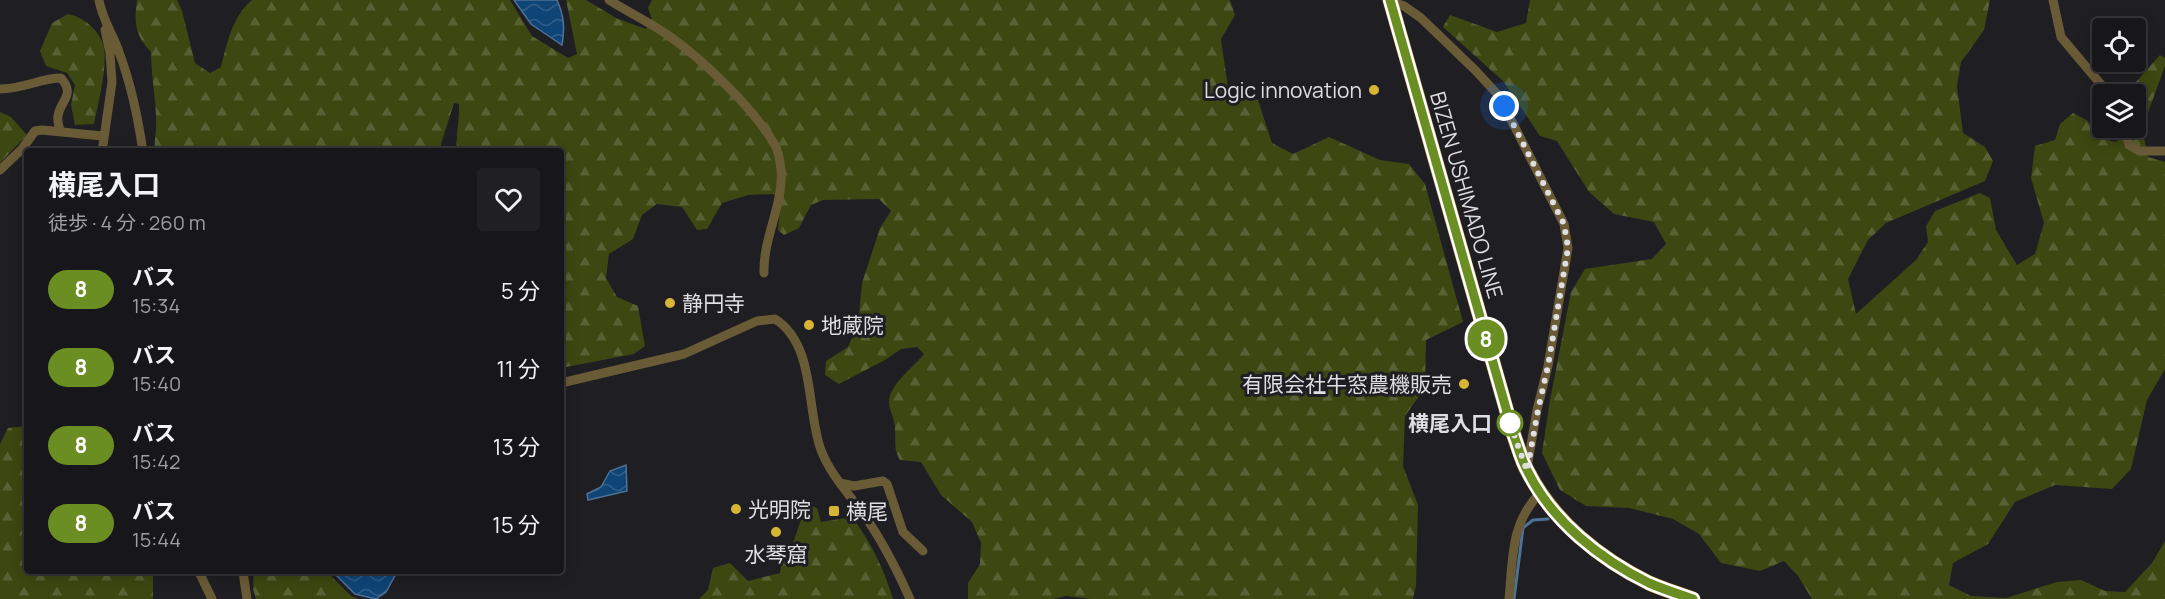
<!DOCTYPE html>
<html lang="ja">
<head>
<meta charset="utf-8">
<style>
  body { margin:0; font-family:Manrope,"Noto Sans JP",sans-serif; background:#201f23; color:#f1f3f6; height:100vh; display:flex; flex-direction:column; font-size:22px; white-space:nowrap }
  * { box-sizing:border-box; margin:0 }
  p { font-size:20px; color:#9e9fa2 }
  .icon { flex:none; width:33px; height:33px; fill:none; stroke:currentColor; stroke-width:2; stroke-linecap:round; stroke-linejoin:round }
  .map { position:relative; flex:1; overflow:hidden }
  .sheet { position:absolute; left:24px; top:148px; width:540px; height:426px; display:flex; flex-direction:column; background:#17161a; border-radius:6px; box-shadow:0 3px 15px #0003,0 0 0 2px #363539 }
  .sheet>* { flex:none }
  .badge { padding:0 12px; border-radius:20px; font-size:21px; line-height:39px }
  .buttons { position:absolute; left:2092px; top:18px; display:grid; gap:12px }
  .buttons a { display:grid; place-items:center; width:54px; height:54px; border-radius:6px; background:#17161a; box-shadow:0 3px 15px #0003,0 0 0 2px #363539; font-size:30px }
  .you { position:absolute; width:30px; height:30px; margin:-15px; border:4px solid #fff; border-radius:50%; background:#1a73e8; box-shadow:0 0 0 9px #1a73e833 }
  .map>.badge { position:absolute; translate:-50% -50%; box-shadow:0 0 0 3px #fff }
  .round { display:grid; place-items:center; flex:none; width:63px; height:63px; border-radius:6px; background:#201f23 }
  .headline { display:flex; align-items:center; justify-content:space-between; height:102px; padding:0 24px }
  h1 { font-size:28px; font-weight:700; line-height:45px }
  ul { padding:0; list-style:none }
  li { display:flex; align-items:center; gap:18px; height:78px; padding:0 24px }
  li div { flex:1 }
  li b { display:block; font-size:22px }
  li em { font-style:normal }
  li .badge { min-width:66px; font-weight:700; text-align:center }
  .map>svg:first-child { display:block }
  .forest { fill:url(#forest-firs) }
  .water { fill:url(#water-waves); stroke:#4d7296; stroke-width:1.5 }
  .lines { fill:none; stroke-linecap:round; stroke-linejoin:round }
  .stream { stroke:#4d7296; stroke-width:3 }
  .street { stroke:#6a5b37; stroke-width:9 }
  .primary { stroke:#b59746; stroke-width:15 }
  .line-casing { stroke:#fff; stroke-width:14 }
  .line { stroke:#6b8e23; stroke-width:9 }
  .walk { stroke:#dfdee2; stroke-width:6; stroke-dasharray:0 10.8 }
  .poi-dot { fill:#d8b434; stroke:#1f1e23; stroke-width:2 }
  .stop-dot { fill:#fff; stroke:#6b8e23; stroke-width:3 }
  .labels { text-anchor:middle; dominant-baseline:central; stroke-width:6; stroke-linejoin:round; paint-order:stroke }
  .poi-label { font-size:21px; fill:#dfdee2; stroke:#1f1e23; text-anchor:start }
  .street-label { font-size:21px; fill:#dfdee2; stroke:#1f1e23 }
  .stop-label { font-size:21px; font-weight:bold; fill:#dfdee2; stroke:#1f1e23; text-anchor:end }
</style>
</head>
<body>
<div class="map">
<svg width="2165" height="599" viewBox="0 0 2165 599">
  <defs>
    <pattern id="forest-firs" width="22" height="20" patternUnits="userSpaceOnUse" patternTransform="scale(1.5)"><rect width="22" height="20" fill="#3c4711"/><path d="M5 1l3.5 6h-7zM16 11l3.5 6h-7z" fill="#586133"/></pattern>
    <pattern id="water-waves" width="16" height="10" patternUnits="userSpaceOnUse" patternTransform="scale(1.5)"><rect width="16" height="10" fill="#0f4476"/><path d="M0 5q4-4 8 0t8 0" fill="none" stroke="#325f89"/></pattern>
  </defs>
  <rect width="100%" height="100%" fill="#1f1e23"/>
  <path class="forest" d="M 137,0 L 177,0 L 182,11 L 195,63 L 210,73 L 221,67 C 227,43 232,17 252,0 L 510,0 L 532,36 L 568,58 L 577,54 L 566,0 L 586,0 L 618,19 L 646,29 L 652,19 L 648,8 L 652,0 L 1230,0 L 1235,15 L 1221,39 L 1229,95 L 1258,100 L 1272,143 L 1293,154 L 1329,137 L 1380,160 L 1409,164 L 1425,184 L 1463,322 L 1426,340 L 1425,388 L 1405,416 L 1403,466 L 1418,505 L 1416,586 L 1413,599 L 1090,599 L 1066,596 L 1053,599 L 968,599 L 968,583 L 980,564 L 981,543 L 972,522 L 941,495 L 921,462 L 900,460 C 893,449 896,441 895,428 C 895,419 888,408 889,400 C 892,382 913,368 924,354 L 917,347 L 901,349 L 885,360 L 839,384 L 825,375 L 826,361 L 848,347 L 858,324 L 862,283 L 880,228 L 891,211 L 879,199 L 823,200 L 811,205 L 799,228 L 784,235 L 778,230 L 781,201 L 773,194 L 748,195 L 722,203 L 707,229 L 697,230 L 682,207 L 657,204 L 642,215 L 633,239 L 609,254 L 606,278 L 617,297 L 638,306 L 645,346 L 634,354 L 561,368 L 561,152 L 457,151 C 455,136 460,121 459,104 L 454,103 L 441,144 L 442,151 L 156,151 C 153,143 156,137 156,128 C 157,103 151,78 151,52 C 135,36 134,23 137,0 Z
    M 1530,0 L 1990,0 L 1984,30 L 1961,62 L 1957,86 L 1963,133 L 1985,147 L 1993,161 L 1985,181 L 1886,223 L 1868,240 L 1848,279 L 1856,314 L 1916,260 L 1928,242 L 1926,226 L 1935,211 L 1980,193 L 1990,198 L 1996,230 L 2017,265 L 2035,254 L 2044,223 L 2031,178 L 2035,146 L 2055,140 L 2060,124 L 2073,113 L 2088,121 L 2096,136 L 2115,142 L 2131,134 L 2131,128 L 2136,128 L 2136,94 L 2131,94 L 2134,84 L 2160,55 L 2165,58 L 2165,66 L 2142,129 L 2148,157 L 2165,162 L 2165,369 L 2147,400 L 2131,469 L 2112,489 L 2055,485 L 2015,502 L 1988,544 L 1953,563 L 1949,585 L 1971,596 L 2006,598 L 2057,582 L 2081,580 L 2105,591 L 2125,592 L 2152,563 L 2165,541 L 2165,599 L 1812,599 L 1798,576 L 1784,561 L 1760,571 L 1721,563 L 1699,534 L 1673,519 L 1629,508 L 1586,506 L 1560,490 L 1542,453 L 1550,400 L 1571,292 L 1585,269 L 1652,259 L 1666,244 L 1654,222 L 1614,214 L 1589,192 L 1557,141 L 1540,136 L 1503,81 L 1443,27 L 1450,15 L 1497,32 L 1526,23 Z
    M 68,14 C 83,17 98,29 103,44 C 109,61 98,105 94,124 L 75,125 L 71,105 L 75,85 L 67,73 L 46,66 L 40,51 L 52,23 Z
    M 0,112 L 11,117 L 27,135 L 0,163 Z
    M 27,426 L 27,572 L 153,572 L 153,599 L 0,599 L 0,444 L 8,428 Z
    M 806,505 L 817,508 L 821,522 L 852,517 C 871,542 884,569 893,599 L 699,599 L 708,590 L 713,568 L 730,563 L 748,581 L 780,573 L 783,550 L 793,543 Z
    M 254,572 L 327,572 L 351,596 L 358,599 L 256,599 L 253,589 Z"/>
  <path class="water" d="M 514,0 L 557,0 C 564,16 565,28 562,45 L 531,24 Z
    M 626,465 L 627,491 L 588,500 L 587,494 L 601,487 L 610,471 Z
    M 333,572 L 397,572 L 386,592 L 376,599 L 355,594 Z"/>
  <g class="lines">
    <path class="stream" d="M 1514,599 L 1523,528 L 1533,520 L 1548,519"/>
    <path class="street" d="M 99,0 C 102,19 113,34 119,52 C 131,84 138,117 143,152
      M 609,0 C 628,12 649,22 668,35 C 703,60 755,109 776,147 C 779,154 780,161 781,169 C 784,204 763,237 764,273
      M 2053,0 L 2061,37 L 2109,94
      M 1390,1 L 1404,6 L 1421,18 L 1476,71 L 1499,96 L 1564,224 L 1568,248 L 1548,366 L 1537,410 L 1527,468
      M 0,89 C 23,89 41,78 61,78 C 76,95 60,101 58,116 C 57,121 59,126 60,131
      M 2125,128 L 2129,145 L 2139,151 L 2165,151
      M 102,152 L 112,82 L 110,53 L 105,30 L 108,26
      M 0,170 L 22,149 L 35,131 L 42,130 L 102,136
      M 561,383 L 684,354 L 757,321 L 775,319 C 816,345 806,410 821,450 C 830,474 849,494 864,515 C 881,539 898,572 910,599
      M 840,483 L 854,486 L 883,481 L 887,484 L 903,532 L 923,551
      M 199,572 L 212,599
      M 243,572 L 247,599
      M 1509,599 C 1513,559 1510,524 1540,493"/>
    <path class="primary" d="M 1390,0 L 1513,433 C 1518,446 1521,460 1528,472 C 1553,521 1600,559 1649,583 C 1663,589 1678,594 1693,599"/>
  </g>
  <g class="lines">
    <defs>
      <path id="line" d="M 1390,0 L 1513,433 C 1518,446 1521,460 1528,472 C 1552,521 1600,559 1649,583 C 1663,589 1678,594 1693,599"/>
    </defs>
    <use href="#line" class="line-casing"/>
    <use href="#line" class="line"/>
    <path class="walk" d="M 1504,106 L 1564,224 L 1568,248 L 1548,366 L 1538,410 L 1527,471 L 1510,423"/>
  </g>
  <g class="poi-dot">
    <circle cx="1374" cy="90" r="6"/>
    <circle cx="670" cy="303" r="6"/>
    <circle cx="809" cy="325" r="6"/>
    <circle cx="1464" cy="384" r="6"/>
    <circle cx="736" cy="509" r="6"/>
    <rect x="828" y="505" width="12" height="12" rx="3"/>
    <circle cx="776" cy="532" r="6"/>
  </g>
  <circle class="stop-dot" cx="1510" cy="423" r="12"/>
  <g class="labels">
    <g class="poi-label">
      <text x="1362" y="90" text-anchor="end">Logic innovation</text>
      <text x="682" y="303">静円寺</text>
      <text x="821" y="325">地蔵院</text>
      <text x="1452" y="384" text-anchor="end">有限会社牛窓農機販売</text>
      <text x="748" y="509">光明院</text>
      <text x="846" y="511">横尾</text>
      <text x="776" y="554" text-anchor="middle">水琴窟</text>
    </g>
    <g class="street-label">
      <text transform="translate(1467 195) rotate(74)">BIZEN USHIMADO LINE</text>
    </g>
    <g class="stop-label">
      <text x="1492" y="423">横尾入口</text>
    </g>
  </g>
</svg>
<div class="buttons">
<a><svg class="icon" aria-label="locate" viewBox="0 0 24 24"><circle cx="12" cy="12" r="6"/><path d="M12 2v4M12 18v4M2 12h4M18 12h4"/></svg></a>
<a><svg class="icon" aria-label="layers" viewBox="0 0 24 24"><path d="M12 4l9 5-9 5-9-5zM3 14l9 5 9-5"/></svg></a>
</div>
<div class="you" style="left:1504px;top:106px"></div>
<b class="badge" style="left:1486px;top:339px;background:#6b8e23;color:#fff">8</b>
<section class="sheet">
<div class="headline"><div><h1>横尾入口</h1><p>徒歩 · 4 分 · 260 m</p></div><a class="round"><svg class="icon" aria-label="heart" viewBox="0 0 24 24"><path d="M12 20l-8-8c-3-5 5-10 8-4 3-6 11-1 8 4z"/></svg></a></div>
<ul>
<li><span class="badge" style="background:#6b8e23;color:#fff">8</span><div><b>バス</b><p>15:34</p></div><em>5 分</em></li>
<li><span class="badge" style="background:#6b8e23;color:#fff">8</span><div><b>バス</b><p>15:40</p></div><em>11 分</em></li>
<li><span class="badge" style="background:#6b8e23;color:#fff">8</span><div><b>バス</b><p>15:42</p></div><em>13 分</em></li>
<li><span class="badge" style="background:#6b8e23;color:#fff">8</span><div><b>バス</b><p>15:44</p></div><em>15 分</em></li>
</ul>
</section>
</div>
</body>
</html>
